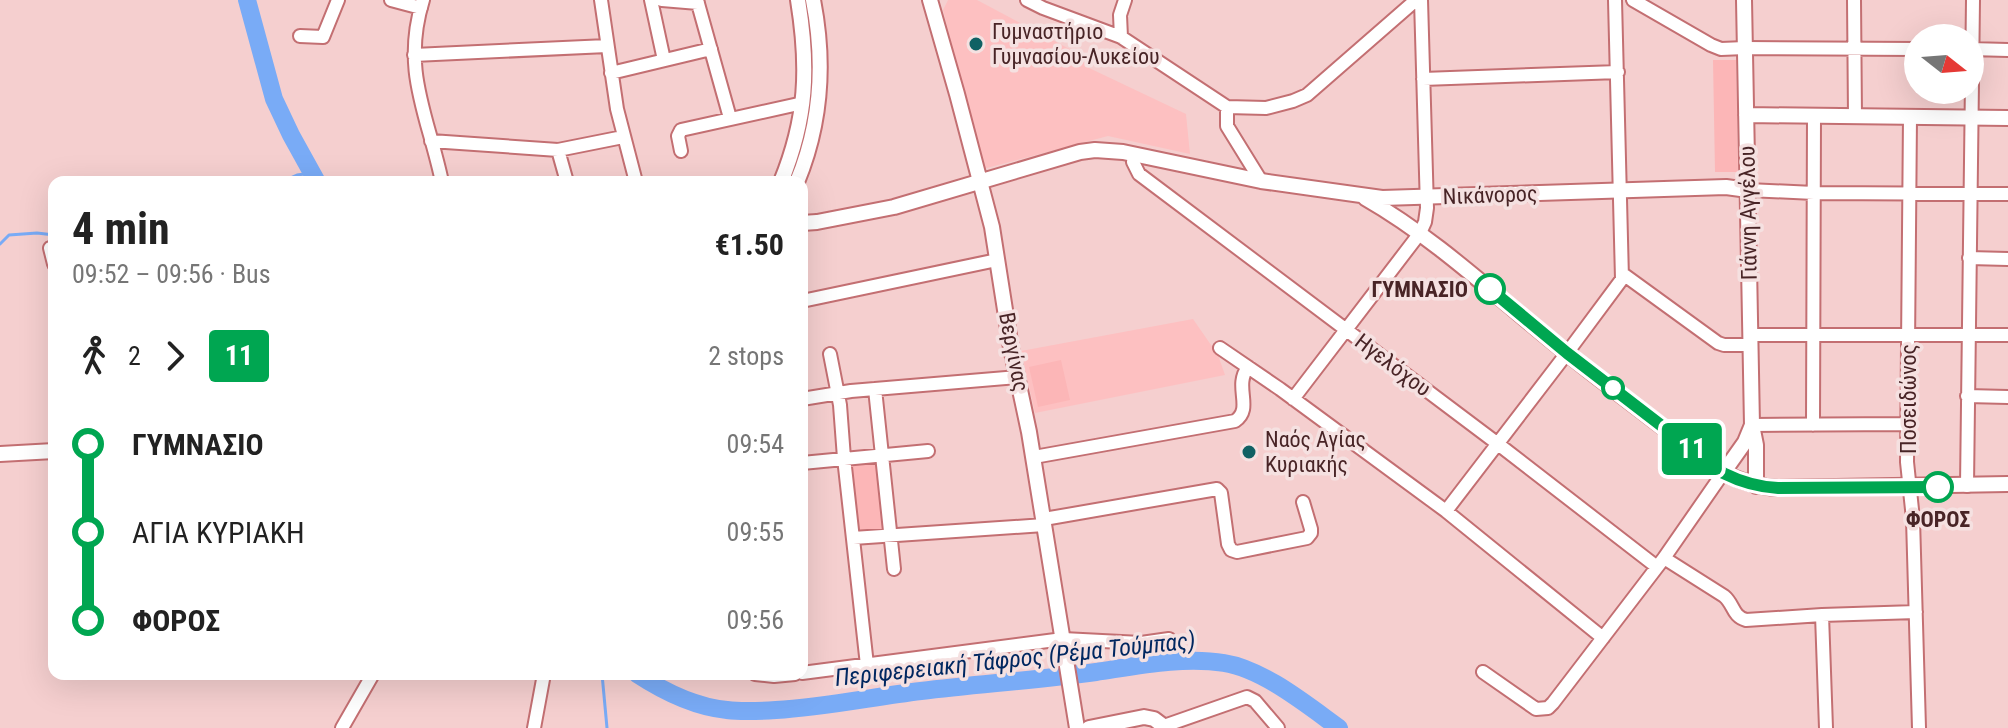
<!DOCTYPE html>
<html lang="en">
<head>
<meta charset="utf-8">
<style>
  body { margin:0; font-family:"Roboto Condensed",sans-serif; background:#f2f2f2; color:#222; height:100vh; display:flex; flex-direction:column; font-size:30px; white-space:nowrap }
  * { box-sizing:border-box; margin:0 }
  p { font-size:26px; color:#767676 }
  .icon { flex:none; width:44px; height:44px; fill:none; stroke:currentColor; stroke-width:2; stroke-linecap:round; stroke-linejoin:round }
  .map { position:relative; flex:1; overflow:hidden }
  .sheet { position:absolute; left:48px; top:176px; width:760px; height:504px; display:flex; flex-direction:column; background:#fff; border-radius:16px; box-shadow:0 8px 32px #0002 }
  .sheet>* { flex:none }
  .badge { padding:0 16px; border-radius:6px; font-size:28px; line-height:52px }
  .needle { width:52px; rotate:107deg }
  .controls { position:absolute; left:1904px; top:24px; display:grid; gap:16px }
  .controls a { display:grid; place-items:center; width:80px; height:80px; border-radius:50%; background:#fff; box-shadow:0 8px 32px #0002; font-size:40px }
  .map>.badge { position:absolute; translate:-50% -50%; box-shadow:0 0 0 4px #fff }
  .legs { display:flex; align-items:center; gap:12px; height:88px; padding:0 24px; font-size:26px }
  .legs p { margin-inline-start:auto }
  .headline { display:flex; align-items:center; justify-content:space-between; height:136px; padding:0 24px }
  h1 { font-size:44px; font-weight:700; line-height:60px }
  ul { padding:0 24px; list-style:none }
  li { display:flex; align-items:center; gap:28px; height:88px; font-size:30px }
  li i { display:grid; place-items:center; width:12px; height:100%; margin:0 10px; background:currentColor }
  li i::after { content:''; width:20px; height:20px; margin:-10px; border:6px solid; border-radius:50%; background:#fff }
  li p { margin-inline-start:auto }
  li:first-child i { background:linear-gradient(#0000 50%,currentColor 0) }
  li:last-child i { background:linear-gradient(currentColor 50%,#0000 0) }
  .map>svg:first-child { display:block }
  .built { fill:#fdc0c1 }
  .green { fill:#fcb6b7 }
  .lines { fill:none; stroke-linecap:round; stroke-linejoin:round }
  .stream { stroke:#79abf6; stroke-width:3 }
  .river { stroke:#79abf6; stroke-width:18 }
  .minor-casing { stroke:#c36f72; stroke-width:16 }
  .tertiary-casing { stroke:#c36f72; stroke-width:18 }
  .minor { stroke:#fff; stroke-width:12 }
  .tertiary { stroke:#fff; stroke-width:14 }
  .line-1-casing { stroke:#fff; stroke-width:18 }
  .line-1 { stroke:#00a651; stroke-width:12 }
  .poi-dot { fill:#106164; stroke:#f5e1e1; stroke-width:3 }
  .stop-1-dot { fill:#fff; stroke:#00a651; stroke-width:4 }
  .labels { text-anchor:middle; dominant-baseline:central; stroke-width:7; stroke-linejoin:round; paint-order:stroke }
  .poi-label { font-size:22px; fill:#482426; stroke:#f5e1e1; text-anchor:start }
  .street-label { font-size:22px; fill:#482426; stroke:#f5e1e1 }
  .stop-label { font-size:22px; font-weight:bold; fill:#482426; stroke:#f5e1e1; text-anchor:end }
  .water-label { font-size:24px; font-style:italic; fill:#002760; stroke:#f5e1e1 }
</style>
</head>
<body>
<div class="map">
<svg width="2008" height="728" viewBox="0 0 2008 728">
  <rect width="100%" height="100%" fill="#f5cfcf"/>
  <path class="built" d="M 948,0 L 977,0 L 1077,53 L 1087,67 L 1186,114 L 1190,154 L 1108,136 L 983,169 L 943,10 Z
    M 1193,319 L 1218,355 L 1225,375 L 1035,413 L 1021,351 Z"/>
  <path class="green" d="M 1713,60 L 1736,60 L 1738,172 L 1715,172 Z
    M 1061,360 L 1070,400 L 1038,407 L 1029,367 Z
    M 879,457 L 887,529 L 857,532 L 850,460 Z"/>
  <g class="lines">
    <path class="stream" d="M 281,182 L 297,175 L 312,173
      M 0,244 L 9,235 L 37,233 L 54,235
      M 602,674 L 607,728"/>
    <path class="river" d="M 247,0 L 274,99 L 291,135 L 317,182
      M 637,674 C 663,691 696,707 727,710 C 743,712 760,711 776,710 C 824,707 872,697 921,691 C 979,684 1038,680 1096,672 C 1136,666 1184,656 1224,663 C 1263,669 1307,705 1339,728"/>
    <defs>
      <path id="minor" d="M 391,0 L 421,8
        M 423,0 C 401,71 428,115 442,182
        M 601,0 L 617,109 L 636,182
        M 651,0 L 664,60
        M 662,0 L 698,3
        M 697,0 L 730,118
        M 1027,0 L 1043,8 L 1121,37 L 1227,107 L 1266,108 L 1293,101 L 1307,95 L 1416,0
        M 1633,0 L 1711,45 L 1721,49 L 1745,48 L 1918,49
        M 1854,0 L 1855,116
        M 300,36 L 323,37 L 338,0
        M 1121,37 L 1120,15 L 1125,0
        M 1970,49 L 2008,50
        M 414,55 L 607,46
        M 611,73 L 711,49
        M 1423,79 L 1618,72
        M 1227,107 L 1227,126 L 1261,181
        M 1910,117 L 1907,462 L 1913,519 L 1919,728
        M 431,141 L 558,150 L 623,137
        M 558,150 L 567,182
        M 681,151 L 678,136 L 681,130 L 803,103
        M 1133,162 L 1139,174 L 1498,444 L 1657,567
        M 1748,190 L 1814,193 L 2008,194
        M 50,248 L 54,264
        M 1969,258 L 2008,259
        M 1623,274 L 1718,343 L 1724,345 L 1751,345
        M 802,301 L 997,260
        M 1751,335 L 2008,335
        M 1220,348 L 1280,389 L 1446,511 L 1603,638
        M 830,354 L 840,405 L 844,458 L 867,665
        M 875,389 L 894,569
        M 1967,396 L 2008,397
        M 802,399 L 851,391 L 1018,377
        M 1293,399 L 1420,233 L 1425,222 L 1427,208 L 1421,0
        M 1752,425 L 1908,424
        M 1813,425 L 1814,116
        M 1034,457 L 1235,421 C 1254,408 1233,387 1248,367
        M 802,463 L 928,451
        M 1967,486 L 1973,0
        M 1446,511 L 1567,353 L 1622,279 L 1615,0
        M 1044,519 L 1217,489 L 1221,493 L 1228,544 L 1231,550 L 1237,552 L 1307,538 L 1311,533 L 1311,529 L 1303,502
        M 853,538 L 1044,525
        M 1664,558 L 1724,596 C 1734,604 1732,616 1746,620 L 1822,615 L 1916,612
        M 1822,615 L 1826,728
        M 1483,672 L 1536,709 L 1548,708 L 1553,703 L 1664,558 L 1723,473
        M 802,673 L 1063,639 L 1141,643 L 1169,639
        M 755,674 L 774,676 L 795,674
        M 1164,726 L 1247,697 L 1255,701 L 1278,728
        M 342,728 L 373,674
        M 534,728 L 544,674"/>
      <path id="tertiary" d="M 930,0 L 957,94 L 992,227 L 1011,348 L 1029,432 L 1077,728
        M 1744,0 L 1752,425 L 1756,445 L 1756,486
        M 1746,115 L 2008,118
        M 781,182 C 807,118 809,68 798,0
        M 797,182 C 821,124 825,61 813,0
        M 1365,198 C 1440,241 1501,301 1568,354 C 1619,395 1672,433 1723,473 C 1742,481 1758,487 1778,488 L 2008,484
        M 802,223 L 817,222 L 894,207 L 1080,152 L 1095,150 L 1123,152 L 1261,181 L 1382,198 L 1726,187 L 1748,190
        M 0,454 L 54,451
        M 1723,473 L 1745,442 L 1752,425
        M 1089,728 L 1144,717 L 1154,719 L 1166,728"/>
    </defs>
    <use href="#minor" class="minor-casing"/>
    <use href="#tertiary" class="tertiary-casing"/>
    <use href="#minor" class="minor"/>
    <use href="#tertiary" class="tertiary"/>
  </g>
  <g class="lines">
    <defs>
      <path id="line-1" d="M 1490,289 L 1567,353 L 1723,473 C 1741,482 1758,487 1778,488 L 1938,487"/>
    </defs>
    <use href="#line-1" class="line-1-casing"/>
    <use href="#line-1" class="line-1"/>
  </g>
  <g class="poi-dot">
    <circle cx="976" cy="44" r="8"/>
    <circle cx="1249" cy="452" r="8"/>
  </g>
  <g class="stop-1-dot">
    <circle cx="1490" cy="289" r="14"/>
    <circle cx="1613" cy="388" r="10"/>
    <circle cx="1938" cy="487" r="14"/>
  </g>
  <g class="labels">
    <g class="poi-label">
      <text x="992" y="31">Γυμναστήριο<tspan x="992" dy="25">Γυμνασίου-Λυκείου</tspan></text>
      <text x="1265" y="439">Ναός Αγίας<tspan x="1265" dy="25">Κυριακής</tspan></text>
    </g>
    <g class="street-label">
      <text transform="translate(1490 195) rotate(-2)">Νικάνορος</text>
      <text transform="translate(1748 213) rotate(-91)">Γιάννη Αγγέλου</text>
      <text transform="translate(1014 352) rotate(79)">Βεργίνας</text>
      <text transform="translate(1393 365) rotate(37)">Ηγελόχου</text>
      <text transform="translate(1908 399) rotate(-90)">Ποσειδώνος</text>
    </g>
    <g class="stop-label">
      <text x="1468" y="289">ΓΥΜΝΑΣΙΟ</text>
      <text x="1938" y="519" text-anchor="middle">ΦΟΡΟΣ</text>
    </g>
    <g class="water-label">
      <text transform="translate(1015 659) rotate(-6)">Περιφερειακή Τάφρος (Ρέμα Τούμπας)</text>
    </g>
  </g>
</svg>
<div class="controls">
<a><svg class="needle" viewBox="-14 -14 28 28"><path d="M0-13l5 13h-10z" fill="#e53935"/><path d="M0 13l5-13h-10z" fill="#767676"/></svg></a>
</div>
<b class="badge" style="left:1692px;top:449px;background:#00a651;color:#fff">11</b>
<section class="sheet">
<div class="headline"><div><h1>4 min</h1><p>09:52 – 09:56 · Bus</p></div><b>€1.50</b></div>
<div class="legs"><svg class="icon" aria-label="walk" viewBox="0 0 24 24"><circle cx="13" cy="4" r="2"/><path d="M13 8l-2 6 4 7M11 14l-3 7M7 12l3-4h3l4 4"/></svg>2<svg class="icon" aria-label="forward" viewBox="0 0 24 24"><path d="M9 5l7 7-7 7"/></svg><b class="badge" style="background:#00a651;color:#fff">11</b><p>2 stops</p></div>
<ul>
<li><i style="color:#00a651"></i><b>ΓΥΜΝΑΣΙΟ</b><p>09:54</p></li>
<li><i style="color:#00a651"></i><span>ΑΓΙΑ ΚΥΡΙΑΚΗ</span><p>09:55</p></li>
<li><i style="color:#00a651"></i><b>ΦΟΡΟΣ</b><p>09:56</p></li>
</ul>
</section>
</div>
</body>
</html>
